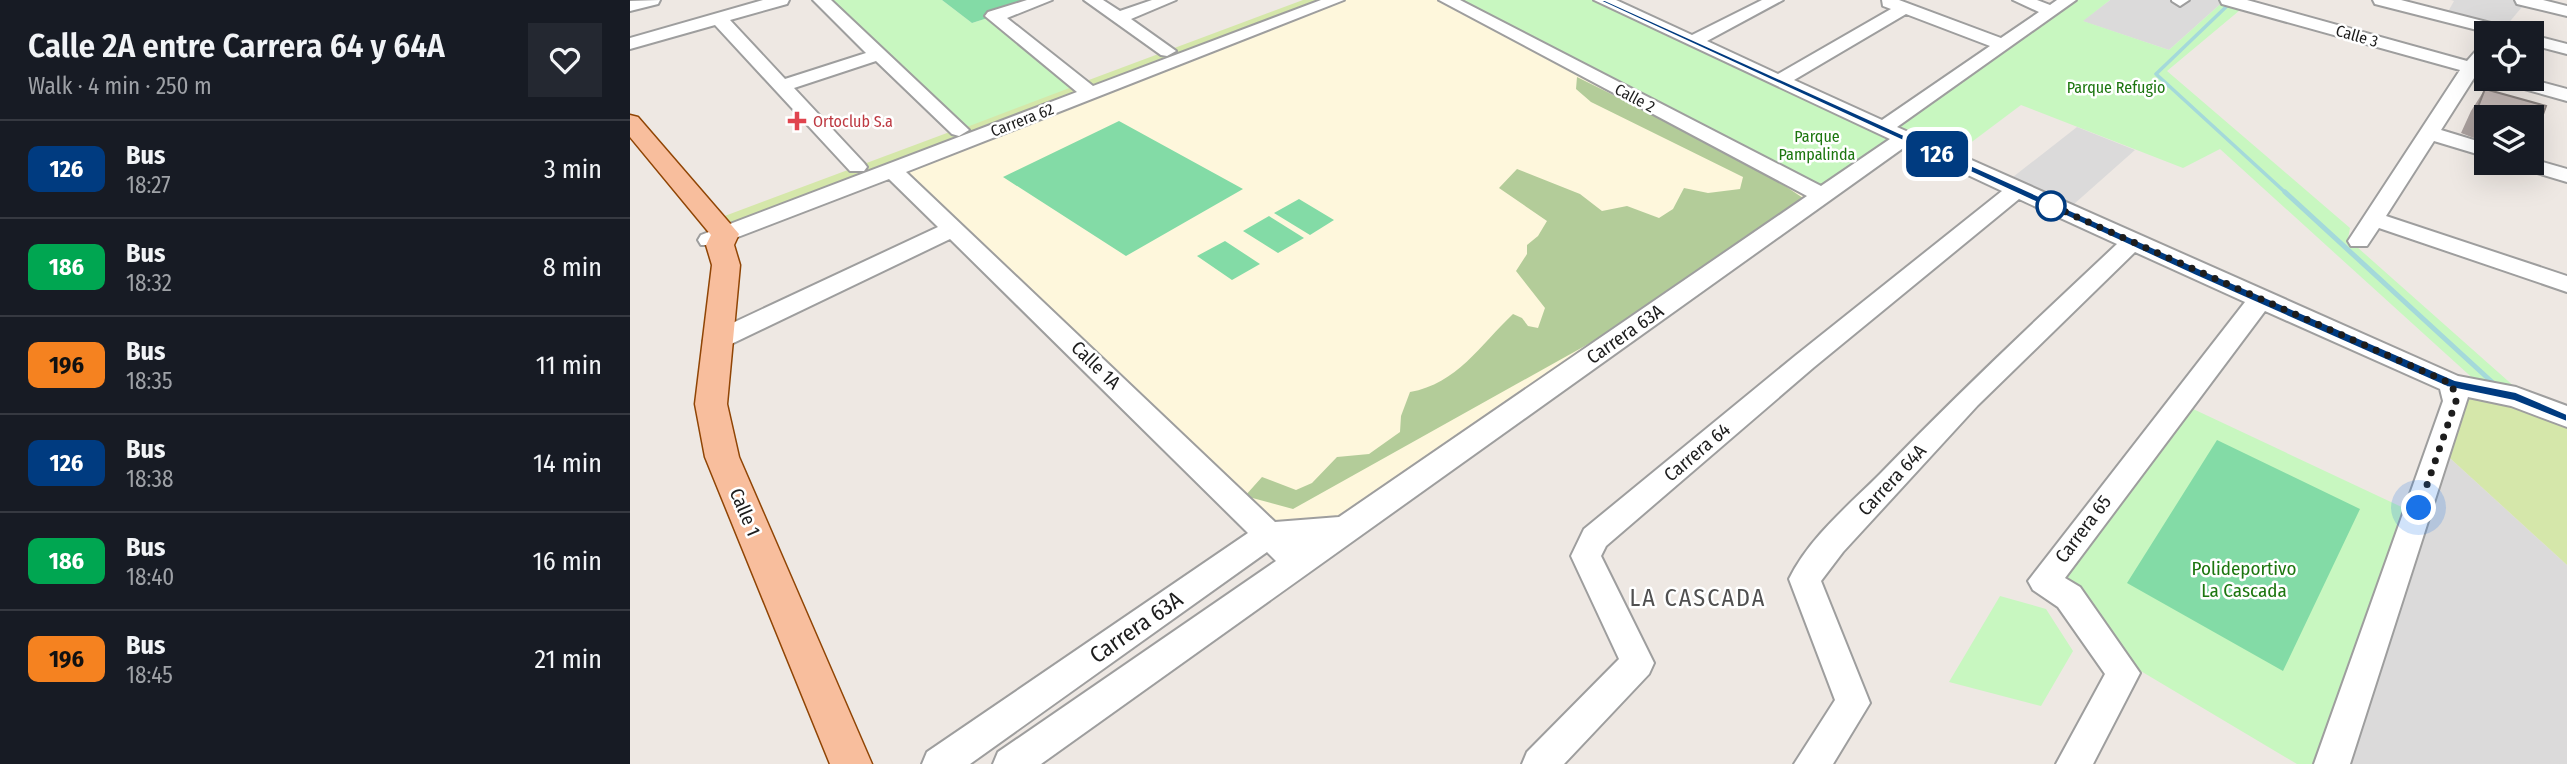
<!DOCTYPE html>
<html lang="en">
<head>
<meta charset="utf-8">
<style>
  body { margin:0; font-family:"Fira Sans Condensed",sans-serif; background:#242831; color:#f1f3f6; height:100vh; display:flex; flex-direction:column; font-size:26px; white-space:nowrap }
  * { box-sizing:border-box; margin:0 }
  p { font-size:23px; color:#9ea1a6 }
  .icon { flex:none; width:38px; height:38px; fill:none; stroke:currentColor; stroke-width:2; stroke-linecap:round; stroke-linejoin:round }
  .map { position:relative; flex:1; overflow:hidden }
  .side { display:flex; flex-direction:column; background:#171b24; width:630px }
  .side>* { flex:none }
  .badge { padding:0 14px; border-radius:10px; font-size:24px; line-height:46px }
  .fabs { position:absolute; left:1844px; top:21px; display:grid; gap:14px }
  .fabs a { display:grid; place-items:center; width:70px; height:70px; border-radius:0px; background:#171b24; box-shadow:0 7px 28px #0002; font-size:35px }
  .you { position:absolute; width:35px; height:35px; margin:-18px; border:5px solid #fff; border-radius:50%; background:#1a73e8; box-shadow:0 0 0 10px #1a73e833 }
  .map>.badge { position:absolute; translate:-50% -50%; box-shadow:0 0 0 4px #fff }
  .round { display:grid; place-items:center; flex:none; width:74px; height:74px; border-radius:0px; background:#242831 }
  .headline { display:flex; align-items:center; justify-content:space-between; height:119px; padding:0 28px }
  h1 { font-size:33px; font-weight:600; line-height:52px }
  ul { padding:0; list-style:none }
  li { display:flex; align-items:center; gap:21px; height:98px; padding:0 28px; border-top:2px solid #363941 }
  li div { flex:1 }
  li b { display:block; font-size:26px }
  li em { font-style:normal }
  li .badge { min-width:77px; font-weight:700; text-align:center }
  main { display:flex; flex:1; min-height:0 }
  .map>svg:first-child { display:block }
  .residential { fill:#dbdada }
  .education { fill:#fef7dc }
  .grass { fill:#d5e7aa }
  .forest { fill:#b3cc99 }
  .park { fill:#c8f7c0 }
  .pitch { fill:#83dba6 }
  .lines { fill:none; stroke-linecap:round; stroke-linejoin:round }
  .stream-far1 { stroke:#a4d9da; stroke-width:3.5 }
  .stream { stroke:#a4d9da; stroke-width:5 }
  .minor-casing { stroke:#9e9e9e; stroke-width:4 }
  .major-casing { stroke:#904505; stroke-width:3 }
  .minor { fill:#fff; fill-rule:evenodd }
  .major { fill:#f8be9d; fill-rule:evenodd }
  .wall { fill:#a99f9d }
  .building { fill:#c5b9b6; stroke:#8a827f; stroke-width:2 }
  .line { fill:#003b80; stroke:#fff; stroke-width:2 }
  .walk { stroke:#1d1d1d; stroke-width:7; stroke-dasharray:0 12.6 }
  .health-dot { fill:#e0444e; stroke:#fff; stroke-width:2.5 }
  .stop-dot { fill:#fff; stroke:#003b80; stroke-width:3.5 }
  .labels { text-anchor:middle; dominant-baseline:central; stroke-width:5; stroke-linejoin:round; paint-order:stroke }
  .far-street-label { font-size:16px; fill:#1d1d1d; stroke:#fff }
  .far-park-label { font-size:16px; fill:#1c760f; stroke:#fff }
  .far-health-label { font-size:16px; fill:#be3a42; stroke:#fff; text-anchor:start }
  .street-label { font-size:19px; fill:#1d1d1d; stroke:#fff }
  .park-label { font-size:19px; fill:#1c760f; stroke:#fff }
  .near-street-label { font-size:23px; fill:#1d1d1d; stroke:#fff }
  .near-neighbourhood-label { font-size:24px; letter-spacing:2px; fill:#505050; stroke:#fff }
</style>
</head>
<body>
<main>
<section class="side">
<div class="headline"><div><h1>Calle 2A entre Carrera 64 y 64A</h1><p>Walk · 4 min · 250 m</p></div><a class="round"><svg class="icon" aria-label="heart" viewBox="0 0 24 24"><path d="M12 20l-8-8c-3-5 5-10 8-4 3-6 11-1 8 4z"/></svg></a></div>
<ul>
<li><span class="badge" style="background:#003b80;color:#fff">126</span><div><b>Bus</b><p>18:27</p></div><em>3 min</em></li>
<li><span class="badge" style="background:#00a651;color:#fff">186</span><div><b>Bus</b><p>18:32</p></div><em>8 min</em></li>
<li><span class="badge" style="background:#f58220;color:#111">196</span><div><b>Bus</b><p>18:35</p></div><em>11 min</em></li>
<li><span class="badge" style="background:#003b80;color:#fff">126</span><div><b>Bus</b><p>18:38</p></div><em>14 min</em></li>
<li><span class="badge" style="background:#00a651;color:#fff">186</span><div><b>Bus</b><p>18:40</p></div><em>16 min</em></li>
<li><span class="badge" style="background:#f58220;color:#111">196</span><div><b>Bus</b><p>18:45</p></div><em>21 min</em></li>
</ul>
</section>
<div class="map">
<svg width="1937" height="764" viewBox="0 0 1937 764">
  <rect width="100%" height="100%" fill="#eee8e3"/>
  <path class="residential" d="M 1480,0 L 1595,0 L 1539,50 L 1452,21 Z
    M 1821,0 L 1893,0 L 1897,1 L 1871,32 L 1815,17 L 1824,1 Z
    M 1447,127 L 1505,150 L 1435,212 L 1374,184 Z
    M 1810,449 L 1937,565 L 1937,764 L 1702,764 Z"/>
  <path class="education" d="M 706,0 L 817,0 L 1192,195 L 668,563 L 262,170 Z"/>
  <path class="grass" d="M 673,0 L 706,0 L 95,234 L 84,220 Z
    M 1822,384 L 1937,417 L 1937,565 L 1810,449 Z"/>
  <path class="forest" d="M 947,77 L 1122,164 L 1173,198 L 1012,314 L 663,509 L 615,496 L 632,477 L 666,490 L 682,483 L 707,457 L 739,454 L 770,432 L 771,416 L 780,392 C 827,384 850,345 883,314 L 892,318 L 898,326 L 908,328 L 915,308 L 886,271 L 897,254 L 897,245 L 908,236 L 917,221 L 869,188 L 887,169 L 950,194 L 972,211 L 997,206 L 1029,218 L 1043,209 L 1054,188 L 1078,193 L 1110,189 L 1113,177 L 961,102 L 946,89 Z"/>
  <path class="park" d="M 202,0 L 312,0 L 342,23 L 364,16 L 450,84 L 329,130 L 194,3 Z
    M 817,0 L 972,0 L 1252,129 L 1438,0 L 1480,0 L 1453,21 L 1539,50 L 1595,0 L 1622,0 L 1537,71 L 1720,228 L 1718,239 L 1904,404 L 1859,393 L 1590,149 L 1553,168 L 1391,105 L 1319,159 L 1273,139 L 1192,195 Z
    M 1561,408 L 1778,510 L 1688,764 L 1667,764 L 1504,667 L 1435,578 Z
    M 1370,596 L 1416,609 L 1443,651 L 1411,706 L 1319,682 Z"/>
  <path class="pitch" d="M 312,0 L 414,0 L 342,23 Z
    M 489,121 L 613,189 L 496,256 L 373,177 Z
    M 669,199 L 704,220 L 680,235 L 644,213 Z
    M 639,216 L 674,238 L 648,253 L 613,231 Z
    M 595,241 L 630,264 L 602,280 L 567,256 Z
    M 1587,440 L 1730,509 L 1653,671 L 1497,583 Z"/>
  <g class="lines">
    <path class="stream-far1" d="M 1597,6 L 1526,74 L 1657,194"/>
    <path class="stream" d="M 1655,192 L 1862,382"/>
    <defs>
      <path id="minor" d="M 30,0 L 28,4 L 0,11 L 0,1 Z
        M 133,0 L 159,0 L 157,4 L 100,20 L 155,79 L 236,53 L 183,0 L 201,0 L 339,130 L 329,136 L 322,134 L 246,61 L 164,88 L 234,163 L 237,167 L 234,171 L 220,171 L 85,25 L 0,49 L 0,38 Z
        M 397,0 L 422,0 L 377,18 L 463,86 L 691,0 L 714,0 L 276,172 L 645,522 L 709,517 L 1177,196 L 809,0 L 830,0 L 1191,186 L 1260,139 L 964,0 L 986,0 L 1062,35 L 1132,0 L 1153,0 L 1077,41 L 1148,74 L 1261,9 L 1253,6 L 1252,0 L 1269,0 L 1371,38 L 1409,12 L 1383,0 L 1407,0 L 1420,5 L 1427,0 L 1446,0 L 1267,127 L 1828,376 L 1886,387 L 1937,406 L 1937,427 L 1881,406 L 1838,397 L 1720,764 L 1684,764 L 1813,401 L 1810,389 L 1635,311 L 1435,578 L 1450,587 L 1510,673 L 1463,764 L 1426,764 L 1475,674 L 1428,607 L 1403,590 L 1398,581 L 1615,302 L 1505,252 L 1348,405 L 1213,552 L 1191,581 L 1240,703 L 1203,764 L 1164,764 L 1205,700 L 1159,579 C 1179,538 1218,506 1250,474 C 1326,395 1407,319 1487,244 L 1389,199 L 1183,368 L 976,546 L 971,556 L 1024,663 L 1019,674 L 934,764 L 892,764 L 897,752 L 989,659 L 941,556 L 954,529 L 1165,356 L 1372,191 L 1276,146 L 411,764 L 363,764 L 368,752 L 646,561 L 637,552 L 340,764 L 292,764 L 297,752 L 618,533 L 320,239 L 95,347 L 86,350 L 77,347 L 73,341 L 77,335 L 308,227 L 259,179 L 87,245 L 71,245 L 68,240 L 71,235 L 447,92 L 355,16 L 358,12 ZM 1276,14 L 1360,46 L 1252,120 L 1164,80 Z
        M 454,0 L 473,0 L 490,11 L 522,0 L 546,0 L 501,19 L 546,51 L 537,56 L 531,55 Z
        M 1559,0 L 1550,6 L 1542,1 L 1542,0 Z
        M 1590,0 L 1617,0 L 1837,61 L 1851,45 L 1857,44 L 1857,61 L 1853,65 L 1857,66 L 1857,77 L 1846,75 L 1811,130 L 1857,144 L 1857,157 L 1804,141 L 1756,216 L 1937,276 L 1937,292 L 1749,228 L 1737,246 L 1721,246 L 1718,241 L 1830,70 L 1592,4 Z
        M 1743,0 L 1771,0 L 1884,29 L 1887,33 L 1859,33 L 1745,4 Z
        M 1885,0 L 1913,0 L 1937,6 L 1937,16 L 1887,4 Z
        M 1902,35 L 1937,44 L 1937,54 L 1902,45 Z
        M 1871,79 L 1900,79 L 1937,89 L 1937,101 L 1873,83 Z
        M 1902,159 L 1937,169 L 1937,182 L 1887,167 L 1884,163 L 1902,163 Z"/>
      <path id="major" d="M 0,115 L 8,117 L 109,234 L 104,245 L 110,265 L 97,404 L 109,457 L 242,764 L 200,764 L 75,457 L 65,404 L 82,265 L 76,245 L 81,235 L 0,137 Z"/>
    </defs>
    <use href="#minor" class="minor-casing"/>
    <use href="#major" class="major-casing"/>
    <use href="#minor" class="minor"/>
    <use href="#major" class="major"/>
  </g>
  <path class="wall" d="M 1855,89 L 1916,106 L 1906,134 L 1902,140 L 1902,117 L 1857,117 L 1857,143 L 1831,133 L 1841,111 Z"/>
  <path class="building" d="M 1855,89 L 1916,106 L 1906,134 L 1902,133 L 1902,117 L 1861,117 L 1846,112 Z"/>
  <path class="line" d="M 968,0 L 975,0 L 1575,271 L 1825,380 L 1886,392 L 1937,414 L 1937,422 L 1884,401 L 1817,387 L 1566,276 Z"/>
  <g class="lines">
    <path class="walk" d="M 1421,206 L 1411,201 L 1822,384 L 1826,401 L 1789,508"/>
  </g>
  <path class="health-dot" d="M163.5 110.5h7v7h7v7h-7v7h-7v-7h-7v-7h7z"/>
  <circle class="stop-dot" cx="1421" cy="206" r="14"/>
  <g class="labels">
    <g class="far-street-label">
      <text transform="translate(1727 36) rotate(16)">Calle 3</text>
      <text transform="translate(1005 98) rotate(28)">Calle 2</text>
      <text transform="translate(392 120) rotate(-21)">Carrera 62</text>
    </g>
    <g class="far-park-label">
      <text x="1486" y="87">Parque Refugio</text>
      <text x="1187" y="136">Parque<tspan x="1187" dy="18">Pampalinda</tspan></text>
    </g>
    <g class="far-health-label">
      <text x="183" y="121">Ortoclub S.a</text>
    </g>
    <g class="street-label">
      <text transform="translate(995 334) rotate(-35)">Carrera 63A</text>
      <text transform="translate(466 365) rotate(44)">Calle 1A</text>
      <text transform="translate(1067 452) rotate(-40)">Carrera 64</text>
      <text transform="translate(1262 480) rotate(-47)">Carrera 64A</text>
      <text transform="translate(115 512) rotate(67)">Calle 1</text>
      <text transform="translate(1453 529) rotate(-53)">Carrera 65</text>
    </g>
    <g class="park-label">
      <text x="1614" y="568">Polideportivo<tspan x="1614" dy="22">La Cascada</tspan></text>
    </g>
    <g class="near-street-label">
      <text transform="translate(506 627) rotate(-35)">Carrera 63A</text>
    </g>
    <g class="near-neighbourhood-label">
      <text x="1068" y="598">LA CASCADA</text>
    </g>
  </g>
</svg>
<div class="fabs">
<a><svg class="icon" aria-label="locate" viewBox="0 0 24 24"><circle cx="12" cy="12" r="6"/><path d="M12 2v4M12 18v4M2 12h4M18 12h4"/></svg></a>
<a><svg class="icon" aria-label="layers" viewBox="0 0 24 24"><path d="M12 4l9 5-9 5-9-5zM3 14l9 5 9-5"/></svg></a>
</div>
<div class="you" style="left:1789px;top:508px"></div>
<b class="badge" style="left:1307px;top:154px;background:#003b80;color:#fff">126</b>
</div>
</main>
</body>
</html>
